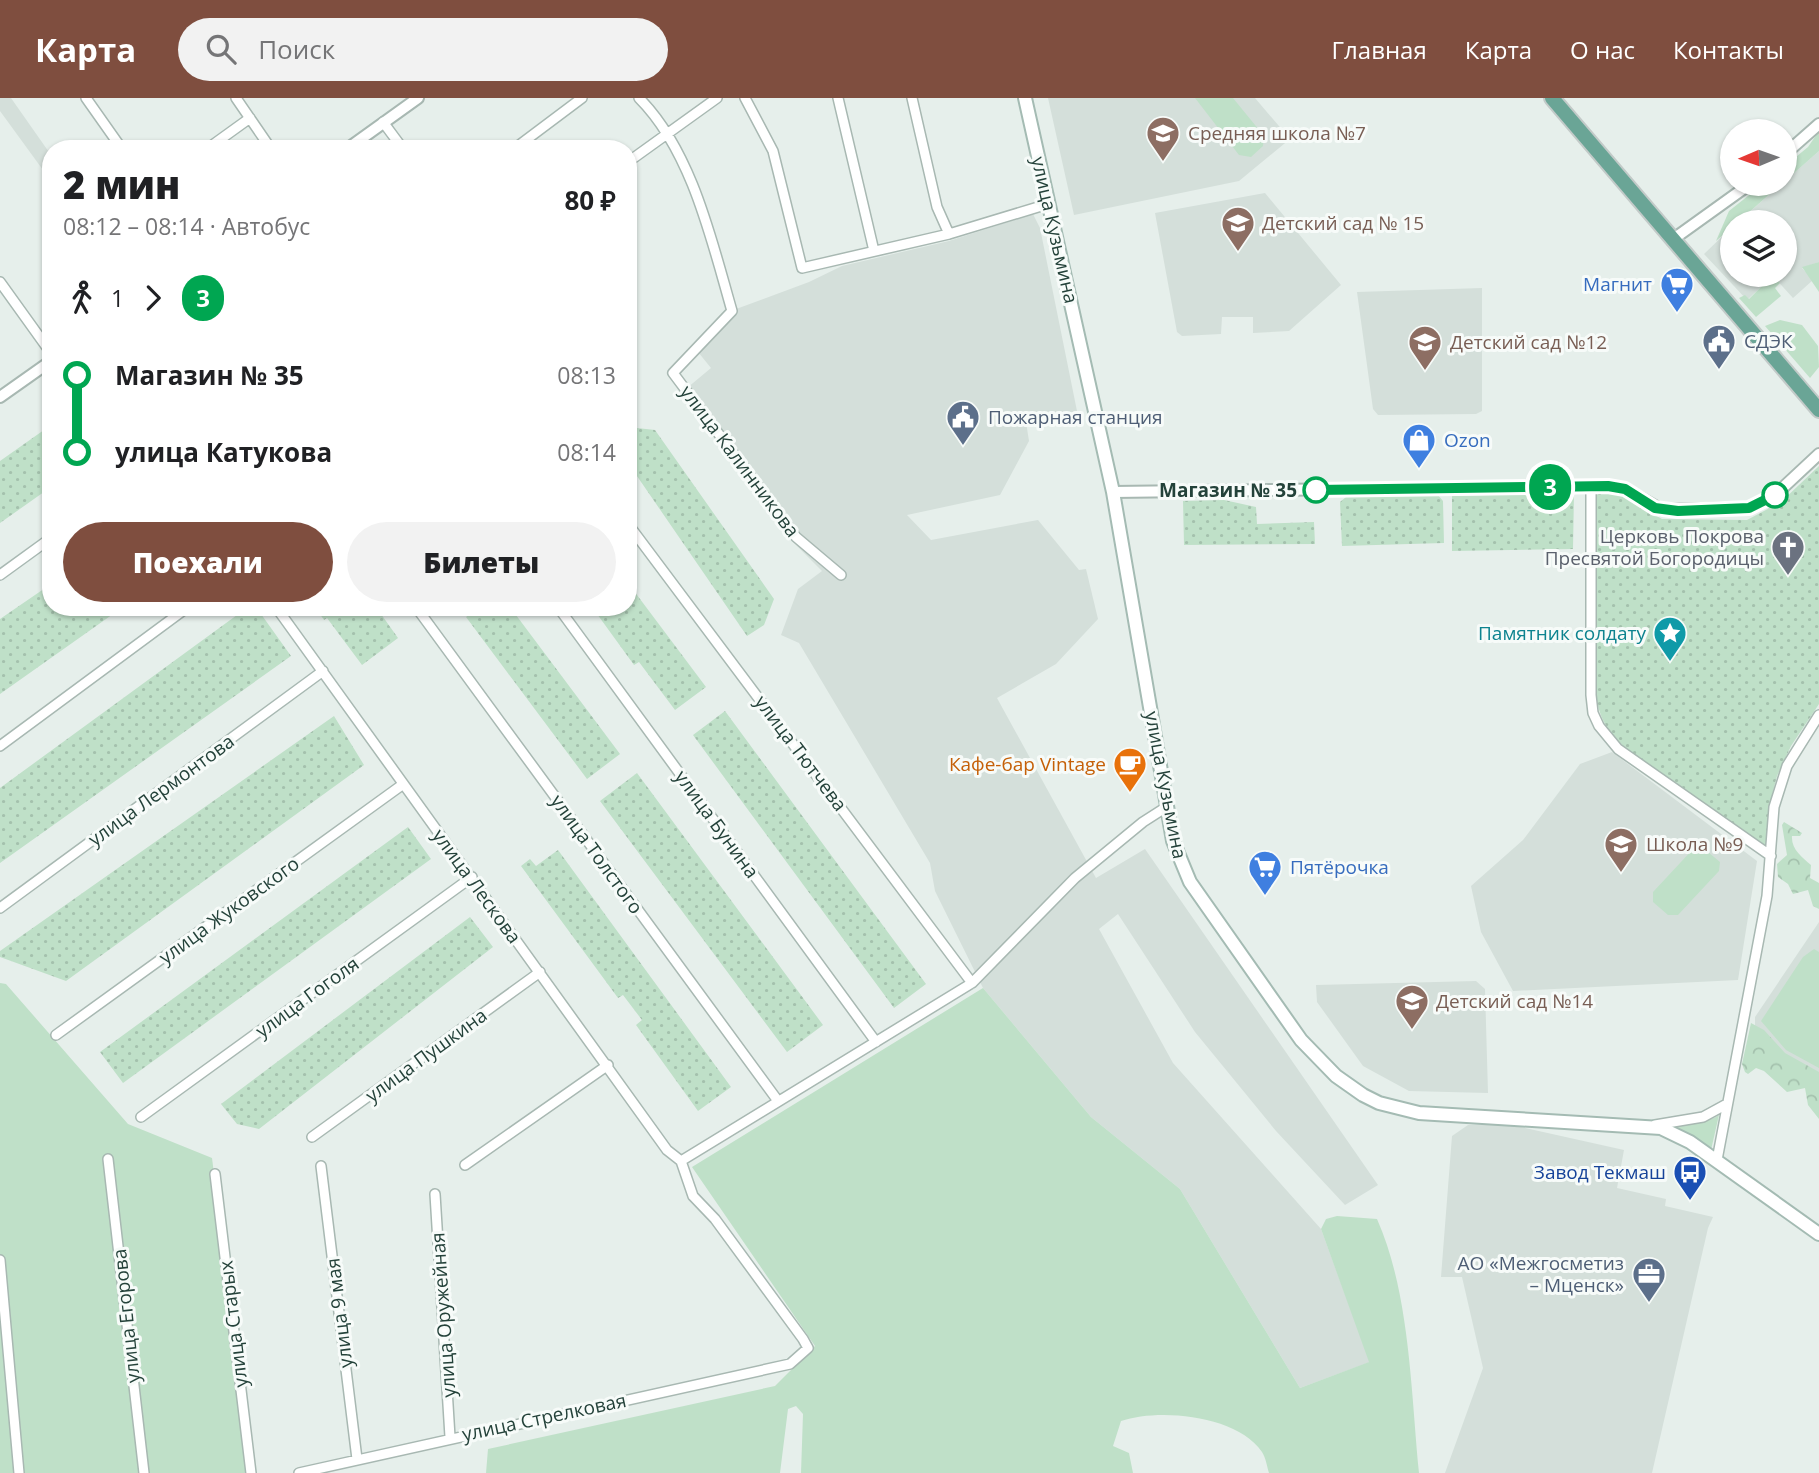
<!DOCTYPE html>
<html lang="ru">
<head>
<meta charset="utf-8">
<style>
  body { margin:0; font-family:"Open Sans",sans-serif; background:#f2f2f2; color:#202124; height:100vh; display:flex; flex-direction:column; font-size:26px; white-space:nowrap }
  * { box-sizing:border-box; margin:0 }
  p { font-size:23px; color:#757577 }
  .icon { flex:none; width:38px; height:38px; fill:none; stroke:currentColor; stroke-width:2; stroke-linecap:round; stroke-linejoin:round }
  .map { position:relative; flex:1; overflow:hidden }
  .sheet { position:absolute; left:42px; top:42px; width:595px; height:476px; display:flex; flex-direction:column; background:#fff; border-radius:28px; box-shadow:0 2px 5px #0004 }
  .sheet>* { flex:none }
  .badge { padding:0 14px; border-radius:23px; font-size:24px; line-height:46px }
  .needle { width:46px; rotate:268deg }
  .tools { position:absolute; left:1720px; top:21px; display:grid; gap:14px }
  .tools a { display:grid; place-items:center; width:77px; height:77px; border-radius:50%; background:#fff; box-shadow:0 2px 5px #0004; font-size:35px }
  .map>.badge { position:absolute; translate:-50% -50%; box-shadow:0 0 0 4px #fff }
  .legs { display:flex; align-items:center; gap:10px; height:77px; padding:0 21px; font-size:23px }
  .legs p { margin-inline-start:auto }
  .summary { display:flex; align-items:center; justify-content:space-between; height:119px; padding:0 21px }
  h1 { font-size:38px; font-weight:800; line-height:52px }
  .cta { display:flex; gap:14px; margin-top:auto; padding:14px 21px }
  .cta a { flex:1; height:80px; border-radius:42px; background:#7f4e3f; color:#fff; font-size:28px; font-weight:800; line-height:80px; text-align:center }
  .cta a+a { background:#f2f2f2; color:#202124 }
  ul { padding:0 21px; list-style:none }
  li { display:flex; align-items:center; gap:24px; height:77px; font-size:26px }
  li i { display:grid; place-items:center; width:10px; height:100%; margin:0 9px; background:currentColor }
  li i::after { content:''; width:18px; height:18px; margin:-9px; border:5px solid; border-radius:50%; background:#fff }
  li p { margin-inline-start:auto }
  li:first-child i { background:linear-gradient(#0000 50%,currentColor 0) }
  li:last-child i { background:linear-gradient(currentColor 50%,#0000 0) }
  header { display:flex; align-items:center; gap:42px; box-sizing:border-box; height:98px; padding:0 35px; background:#7f4e3f; color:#fff }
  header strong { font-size:33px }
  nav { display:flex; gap:38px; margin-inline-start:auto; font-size:24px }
  .search { width:490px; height:63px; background:#f2f2f2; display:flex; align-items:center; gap:18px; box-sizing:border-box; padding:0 24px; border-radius:38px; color:#757577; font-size:26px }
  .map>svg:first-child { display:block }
  .built { fill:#d4dfda }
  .grass { fill:#bfe0c8 }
  .forest { fill:url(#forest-crowns) }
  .park { fill:url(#park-dots) }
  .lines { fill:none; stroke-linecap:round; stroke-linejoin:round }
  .minor-casing { stroke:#a8b8b2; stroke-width:12 }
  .tertiary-casing { stroke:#a8b8b2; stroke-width:14 }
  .secondary-casing { stroke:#a4bbb3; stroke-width:16 }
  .primary-casing { stroke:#c2cac8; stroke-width:18 }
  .minor { stroke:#fff; stroke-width:9 }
  .tertiary { stroke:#fff; stroke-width:10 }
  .secondary { stroke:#fff; stroke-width:12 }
  .primary { stroke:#6aa596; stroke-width:14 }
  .line-1-casing { stroke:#fff; stroke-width:16 }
  .line-1 { stroke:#00a651; stroke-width:10 }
  .stop-1-dot { fill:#fff; stroke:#00a651; stroke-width:3.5 }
  .labels { text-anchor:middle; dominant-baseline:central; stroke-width:6; stroke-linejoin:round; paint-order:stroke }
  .education-label { font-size:19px; fill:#785e54; stroke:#f7fbf9; text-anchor:start }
  .street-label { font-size:19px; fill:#24423a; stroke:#f7fbf9 }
  .shop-label { font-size:19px; fill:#366cbe; stroke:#f7fbf9; text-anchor:start }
  .service-label { font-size:19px; fill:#4e5e75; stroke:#f7fbf9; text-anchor:start }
  .stop-label { font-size:19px; font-weight:bold; fill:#24423a; stroke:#f7fbf9; text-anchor:end }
  .worship-label { font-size:19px; fill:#5b616d; stroke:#f7fbf9; text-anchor:end }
  .culture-label { font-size:19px; fill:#0d838f; stroke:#f7fbf9; text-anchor:end }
  .food-label { font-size:19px; fill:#c56008; stroke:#f7fbf9; text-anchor:end }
  .transit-label { font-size:19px; fill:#164399; stroke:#f7fbf9; text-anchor:end }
</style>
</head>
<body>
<header>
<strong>Карта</strong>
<div class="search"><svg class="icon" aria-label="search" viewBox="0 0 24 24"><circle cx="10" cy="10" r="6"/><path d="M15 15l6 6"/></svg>Поиск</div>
<nav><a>Главная</a><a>Карта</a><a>О нас</a><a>Контакты</a></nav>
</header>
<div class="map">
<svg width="1819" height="1375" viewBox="0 0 1819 1375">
  <defs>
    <pattern id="forest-crowns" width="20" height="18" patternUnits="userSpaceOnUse" patternTransform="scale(1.75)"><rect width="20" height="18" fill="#bfe0c8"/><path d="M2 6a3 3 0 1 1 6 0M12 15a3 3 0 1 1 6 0" fill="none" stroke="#a4c1ad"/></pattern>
    <pattern id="park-dots" width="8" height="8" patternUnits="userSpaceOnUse" patternTransform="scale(1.75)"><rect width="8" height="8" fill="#bfe0c8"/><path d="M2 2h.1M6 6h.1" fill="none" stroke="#a4c1ad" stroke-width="1.8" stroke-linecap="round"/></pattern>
  </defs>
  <rect width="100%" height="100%" fill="#e6efeb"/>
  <path class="built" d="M 0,0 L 11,0 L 51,57 L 51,83 L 0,13 Z
    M 1048,0 L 1255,0 L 1290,41 L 1239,83 L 1074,117 Z
    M 1819,53 L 1819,164 L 1802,170 L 1813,182 L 1793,200 L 1773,178 L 1747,202 L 1704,156 L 1732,129 L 1732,177 L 1785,177 L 1785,124 L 1738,124 Z
    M 1265,95 L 1341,187 L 1289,233 L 1253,235 L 1253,219 L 1222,219 L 1221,236 L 1182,238 L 1177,234 L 1155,115 Z
    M 1033,116 L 1040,130 L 1077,313 L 1026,324 L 1029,343 L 1000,397 L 907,417 L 931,442 L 1038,422 L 1079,472 L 1086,471 L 1098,521 L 1056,566 L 997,600 L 1096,780 L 1145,751 L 1378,1087 L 1345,1107 L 1276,1033 L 1195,934 L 1118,816 L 1099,831 L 1173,965 L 1321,1131 L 1370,1264 L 1300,1290 L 1180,1091 L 1091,1019 L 983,890 L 935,793 L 930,765 L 799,545 L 781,537 L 798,491 L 822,473 L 789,440 L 681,295 L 711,270 L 694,249 L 728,214 L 809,184 L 842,168 L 949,143 Z
    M 1482,190 L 1482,313 L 1476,316 L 1378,317 L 1373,311 L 1357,194 Z
    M 1612,654 L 1757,763 L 1738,882 L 1513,893 L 1481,834 L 1471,788 L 1523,742 L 1580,666 Z
    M 1819,824 L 1819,991 L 1755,943 L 1755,919 Z
    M 1476,883 L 1485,891 L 1488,995 L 1409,993 L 1363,968 L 1317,904 L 1316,887 Z
    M 1507,1026 L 1624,1052 L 1617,1090 L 1666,1101 L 1665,1108 L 1713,1119 L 1708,1130 L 1652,1375 L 1445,1375 L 1483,1270 L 1462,1179 L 1441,1179 L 1452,1038 L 1468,1027 Z"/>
  <path class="grass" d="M 1195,0 L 1233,0 L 1264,38 L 1263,48 L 1251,59 L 1239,57 Z
    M 1819,33 L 1819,53 L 1785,83 L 1785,68 L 1808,49 Z
    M 1763,86 L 1781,86 L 1738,124 L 1732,124 L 1732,129 L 1716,143 L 1729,113 Z
    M 1819,164 L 1819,194 L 1802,169 Z
    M 1773,177 L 1780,185 L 1775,190 L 1781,198 L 1756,219 L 1739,200 L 1745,197 L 1749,201 Z
    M 1780,222 L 1802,227 L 1818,248 L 1819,269 L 1810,280 L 1765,228 Z
    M 1702,749 L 1720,764 L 1719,773 L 1678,817 L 1668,817 L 1653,804 L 1653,794 L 1694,750 Z
    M 1814,851 L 1819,854 L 1819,970 L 1786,952 L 1761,923 L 1803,859 Z
    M 0,885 L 6,886 L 128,1026 L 212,1060 L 252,1375 L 0,1375 Z
    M 983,890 L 1091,1019 L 1180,1091 L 1300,1290 L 1369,1264 L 1321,1131 L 1326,1121 L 1337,1118 L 1377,1121 C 1410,1195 1411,1295 1419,1375 L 1269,1375 C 1267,1369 1266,1360 1262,1354 C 1237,1317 1159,1310 1121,1323 L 1113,1348 L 1129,1355 L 1133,1375 L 801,1375 L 803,1316 L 796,1308 L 788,1311 L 780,1375 L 486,1375 L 488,1351 L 775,1288 L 815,1248 L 692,1069 Z
    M 1719,1017 L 1711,1052 L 1677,1029 L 1714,1020 Z"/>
  <path class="forest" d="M 1784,724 L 1802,735 L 1800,738 L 1792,738 C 1791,751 1802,759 1811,767 L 1810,780 L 1819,785 L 1819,811 L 1813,808 L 1808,792 L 1793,796 L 1788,786 L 1778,779 L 1777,766 L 1787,757 L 1782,727 Z
    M 1751,925 L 1764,932 L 1785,955 L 1819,974 L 1819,1021 L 1808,1007 L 1805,990 L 1787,994 L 1764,973 L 1756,970 L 1748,976 L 1745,974 L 1742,966 Z"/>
  <path class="park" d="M 51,327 L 51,389 L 0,425 L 0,363 Z
    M 628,329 L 655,332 L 774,501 L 764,527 L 747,538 L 628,365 Z
    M 1819,368 L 1819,606 L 1791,648 L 1777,678 L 1771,701 L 1767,749 C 1726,727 1636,668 1609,632 C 1601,621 1598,610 1596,597 L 1596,393 L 1613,393 L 1662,421 L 1747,422 L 1781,404 Z
    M 1574,395 L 1573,451 L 1452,453 L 1452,398 Z
    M 1438,397 L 1443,403 L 1444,445 L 1342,448 L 1340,404 L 1346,399 Z
    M 1224,402 L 1256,409 L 1257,426 L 1314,424 L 1315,446 L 1184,447 L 1183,403 Z
    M 628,485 L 706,589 L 675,612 L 639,564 L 634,567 L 592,509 L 628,509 Z
    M 51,486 L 51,509 L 123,509 L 0,596 L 0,521 Z
    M 248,509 L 256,509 L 291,558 L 0,765 L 0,690 Z
    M 315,509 L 376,509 L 398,540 L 362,567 L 327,520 L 324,522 Z
    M 479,509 L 510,509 L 620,656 L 587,681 L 466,519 Z
    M 725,613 L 926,886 L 894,910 L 693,637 Z
    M 334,618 L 364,667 L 66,883 L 0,859 L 0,853 Z
    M 637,675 L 823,927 L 787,954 L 600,703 Z
    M 408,729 L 431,761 L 123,985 L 100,954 Z
    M 558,752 L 731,989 L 698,1013 L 636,927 L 642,922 L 623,897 L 618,900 L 521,768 L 530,761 L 536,768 Z
    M 470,819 L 493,849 L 259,1031 L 237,1026 L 221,1006 Z"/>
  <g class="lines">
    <defs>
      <path id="minor" d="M 86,0 L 122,51
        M 236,0 L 271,51
        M 639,0 C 692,53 712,144 732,213 L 673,275 L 796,439 L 841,477
        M 745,0 L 773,53 L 802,170 L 949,136 L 1048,106
        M 838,0 L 874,153
        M 912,0 L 937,109 L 949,136
        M 383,24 L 403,51
        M 207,51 L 250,20
        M 514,51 L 582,0
        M 628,64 L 717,0
        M 0,184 L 51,255
        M 1591,388 L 1591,597 L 1593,615 L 1599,628 L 1618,651 L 1771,758
        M 628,426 L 972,885
        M 0,477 L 51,440
        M 276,509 L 667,1052 L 681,1063
        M 416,509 L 778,1003
        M 558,509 L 876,944
        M 0,648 L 188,509
        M 0,810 L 323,573
        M 56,937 L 402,687
        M 141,1019 L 472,779
        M 1655,1027 L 1703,1019 L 1725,1007
        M 312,1039 L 540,874
        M 108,1061 L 144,1375
        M 1717,1062 L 1767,798 L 1774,709 L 1787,668 L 1819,617
        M 681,1063 L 972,885 L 1075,780 L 1143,724 L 1168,708
        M 465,1067 L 608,967
        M 321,1068 L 357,1361
        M 215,1076 L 251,1375
        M 435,1096 L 450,1339
        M 0,1162 L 19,1375
        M 299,1375 L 790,1266 L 808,1250 L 803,1241 L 715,1121 L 693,1098 L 681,1063"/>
      <path id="tertiary" d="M 347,51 L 418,0
        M 1785,56 L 1819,26
        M 1672,142 L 1750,86
        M 0,299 L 51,263
        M 1113,394 L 1608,388 L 1625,391 L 1662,412 L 1749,410 L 1775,397 L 1819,356"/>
      <path id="secondary" d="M 1025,0 L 1113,394 L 1173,743 L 1190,784 L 1301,942 L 1336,978 L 1363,997 L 1379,1005 L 1419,1015 L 1661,1030 L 1690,1044 L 1819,1136"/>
      <path id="primary" d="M 1552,0 L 1819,312"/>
    </defs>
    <use href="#minor" class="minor-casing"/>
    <use href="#tertiary" class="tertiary-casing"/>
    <use href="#secondary" class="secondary-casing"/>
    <use href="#primary" class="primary-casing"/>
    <use href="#minor" class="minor"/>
    <use href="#tertiary" class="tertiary"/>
    <use href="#secondary" class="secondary"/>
    <use href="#primary" class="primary"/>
  </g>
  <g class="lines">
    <defs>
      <path id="line-1" d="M 1316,392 L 1608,388 L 1625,391 L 1655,410 L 1678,413 L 1749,410 L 1775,397"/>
    </defs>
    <use href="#line-1" class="line-1-casing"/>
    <use href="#line-1" class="line-1"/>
  </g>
  <defs>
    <symbol id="school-pin" viewBox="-11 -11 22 30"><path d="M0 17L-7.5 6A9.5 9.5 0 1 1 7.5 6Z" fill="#8d6e63" stroke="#f7fbf9"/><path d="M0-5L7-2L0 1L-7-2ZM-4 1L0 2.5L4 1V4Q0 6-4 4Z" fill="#fff"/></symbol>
    <symbol id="supermarket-pin" viewBox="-11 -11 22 30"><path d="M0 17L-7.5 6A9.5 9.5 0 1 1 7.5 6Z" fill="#3f7fe0" stroke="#f7fbf9"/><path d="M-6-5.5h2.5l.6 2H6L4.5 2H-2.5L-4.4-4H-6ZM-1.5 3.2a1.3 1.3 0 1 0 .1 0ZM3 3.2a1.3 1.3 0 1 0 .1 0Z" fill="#fff"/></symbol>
    <symbol id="civic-pin" viewBox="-11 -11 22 30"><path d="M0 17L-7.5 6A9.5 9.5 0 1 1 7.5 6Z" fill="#5c6f8a" stroke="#f7fbf9"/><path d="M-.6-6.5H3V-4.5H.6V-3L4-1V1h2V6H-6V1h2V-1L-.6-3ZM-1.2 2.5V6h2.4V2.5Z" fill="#fff"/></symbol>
    <symbol id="shop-pin" viewBox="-11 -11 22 30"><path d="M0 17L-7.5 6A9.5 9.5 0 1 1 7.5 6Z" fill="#3f7fe0" stroke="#f7fbf9"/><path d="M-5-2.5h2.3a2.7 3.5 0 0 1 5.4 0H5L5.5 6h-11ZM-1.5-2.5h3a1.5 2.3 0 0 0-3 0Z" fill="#fff"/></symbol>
    <symbol id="church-pin" viewBox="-11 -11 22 30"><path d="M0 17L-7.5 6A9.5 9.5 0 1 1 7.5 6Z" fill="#6b7280" stroke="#f7fbf9"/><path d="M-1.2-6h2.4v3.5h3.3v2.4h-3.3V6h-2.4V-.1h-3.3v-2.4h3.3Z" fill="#fff"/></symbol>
    <symbol id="sight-pin" viewBox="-11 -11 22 30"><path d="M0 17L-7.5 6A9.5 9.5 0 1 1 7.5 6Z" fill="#0f9aa8" stroke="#f7fbf9"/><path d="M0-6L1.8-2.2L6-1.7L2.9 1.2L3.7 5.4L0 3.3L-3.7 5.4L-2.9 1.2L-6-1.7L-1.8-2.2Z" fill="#fff"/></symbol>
    <symbol id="cafe-pin" viewBox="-11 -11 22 30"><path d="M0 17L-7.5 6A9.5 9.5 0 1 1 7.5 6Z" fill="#e8710a" stroke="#f7fbf9"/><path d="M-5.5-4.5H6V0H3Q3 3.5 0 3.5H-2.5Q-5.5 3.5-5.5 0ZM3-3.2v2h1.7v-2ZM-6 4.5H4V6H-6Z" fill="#fff"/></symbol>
    <symbol id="bus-pin" viewBox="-11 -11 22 30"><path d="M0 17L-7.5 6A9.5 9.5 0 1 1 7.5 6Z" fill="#1a4fb4" stroke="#f7fbf9"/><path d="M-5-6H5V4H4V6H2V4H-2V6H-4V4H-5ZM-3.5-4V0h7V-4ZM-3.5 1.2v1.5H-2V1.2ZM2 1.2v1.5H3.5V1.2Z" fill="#fff"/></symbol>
    <symbol id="office-pin" viewBox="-11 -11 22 30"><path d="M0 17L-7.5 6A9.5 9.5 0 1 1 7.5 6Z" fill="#5c6f8a" stroke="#f7fbf9"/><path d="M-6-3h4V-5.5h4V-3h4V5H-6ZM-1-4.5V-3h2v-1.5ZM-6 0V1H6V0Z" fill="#fff"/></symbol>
  </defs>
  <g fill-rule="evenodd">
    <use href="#school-pin" x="1144" y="16" width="38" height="52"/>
    <use href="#school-pin" x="1219" y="106" width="38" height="52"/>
    <use href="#supermarket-pin" x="1658" y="167" width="38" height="52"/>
    <use href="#civic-pin" x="1700" y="224" width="38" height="52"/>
    <use href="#school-pin" x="1406" y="225" width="38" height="52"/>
    <use href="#civic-pin" x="944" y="300" width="38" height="52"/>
    <use href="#shop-pin" x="1400" y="323" width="38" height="52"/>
    <use href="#church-pin" x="1769" y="430" width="38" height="52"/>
    <use href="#sight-pin" x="1651" y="516" width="38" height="52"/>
    <use href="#cafe-pin" x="1111" y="647" width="38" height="52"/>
    <use href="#school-pin" x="1602" y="727" width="38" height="52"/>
    <use href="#supermarket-pin" x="1246" y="750" width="38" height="52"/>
    <use href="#school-pin" x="1393" y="884" width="38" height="52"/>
    <use href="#bus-pin" x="1671" y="1055" width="38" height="52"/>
    <use href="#office-pin" x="1630" y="1157" width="38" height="52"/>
  </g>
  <g class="stop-1-dot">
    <circle cx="1316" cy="392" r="12"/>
    <circle cx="1775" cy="397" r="12"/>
  </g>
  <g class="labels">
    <g class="education-label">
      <text x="1188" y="35">Средняя школа №7</text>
      <text x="1262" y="125">Детский сад № 15</text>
      <text x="1450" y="244">Детский сад №12</text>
      <text x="1646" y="746">Школа №9</text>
      <text x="1436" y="903">Детский сад №14</text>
    </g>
    <g class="street-label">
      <text transform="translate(1055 132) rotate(77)">улица Кузьмина</text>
      <text transform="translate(740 363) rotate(53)">улица Калинникова</text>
      <text transform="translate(801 655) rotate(53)">улица Тютчева</text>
      <text transform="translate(1166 687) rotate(79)">улица Кузьмина</text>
      <text transform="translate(161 692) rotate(-36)">улица Лермонтова</text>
      <text transform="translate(717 726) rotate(54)">улица Бунина</text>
      <text transform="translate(597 756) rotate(54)">улица Толстого</text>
      <text transform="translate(477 788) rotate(54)">улица Лескова</text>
      <text transform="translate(229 812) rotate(-36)">улица Жуковского</text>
      <text transform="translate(307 899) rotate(-36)">улица Гоголя</text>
      <text transform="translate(426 957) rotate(-36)">улица Пушкина</text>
      <text transform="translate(339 1215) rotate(-97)">улица 9 мая</text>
      <text transform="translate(443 1217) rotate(-94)">улица Оружейная</text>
      <text transform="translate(126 1218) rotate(-96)">улица Егорова</text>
      <text transform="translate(233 1226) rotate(-97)">улица Старых</text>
      <text transform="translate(544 1319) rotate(-12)">улица Стрелковая</text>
    </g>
    <g class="shop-label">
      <text x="1652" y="186" text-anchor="end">Магнит</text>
      <text x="1444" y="342">Ozon</text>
      <text x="1290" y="769">Пятёрочка</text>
    </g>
    <g class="service-label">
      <text x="1744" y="243">СДЭК</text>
      <text x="988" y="319">Пожарная станция</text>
      <text x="1624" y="1165" text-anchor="end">АО «Межгосметиз<tspan x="1624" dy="22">– Мценск»</tspan></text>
    </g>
    <g class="stop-label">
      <text x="1297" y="392">Магазин № 35</text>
    </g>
    <g class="worship-label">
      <text x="1764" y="438">Церковь Покрова<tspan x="1764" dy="22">Пресвятой Богородицы</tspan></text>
    </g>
    <g class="culture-label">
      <text x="1646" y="535">Памятник солдату</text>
    </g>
    <g class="food-label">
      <text x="1106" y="666">Кафе-бар Vintage</text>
    </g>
    <g class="transit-label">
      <text x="1666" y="1074">Завод Текмаш</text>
    </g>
  </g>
</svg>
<div class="tools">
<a><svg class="needle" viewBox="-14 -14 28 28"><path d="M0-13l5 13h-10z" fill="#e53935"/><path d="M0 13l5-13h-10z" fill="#757577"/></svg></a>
<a><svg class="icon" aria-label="layers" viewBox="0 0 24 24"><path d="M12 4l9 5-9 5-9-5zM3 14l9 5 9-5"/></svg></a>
</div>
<b class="badge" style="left:1550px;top:389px;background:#00a651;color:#fff">3</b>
<section class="sheet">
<div class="summary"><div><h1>2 мин</h1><p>08:12 – 08:14 · Автобус</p></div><b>80 ₽</b></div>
<div class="legs"><svg class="icon" aria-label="walk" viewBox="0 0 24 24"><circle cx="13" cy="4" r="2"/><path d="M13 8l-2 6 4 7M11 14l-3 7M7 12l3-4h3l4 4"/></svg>1<svg class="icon" aria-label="forward" viewBox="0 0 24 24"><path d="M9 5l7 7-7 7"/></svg><b class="badge" style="background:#00a651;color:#fff">3</b></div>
<ul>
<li><i style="color:#00a651"></i><b>Магазин № 35</b><p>08:13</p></li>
<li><i style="color:#00a651"></i><b>улица Катукова</b><p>08:14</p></li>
</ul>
<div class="cta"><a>Поехали</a><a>Билеты</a></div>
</section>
</div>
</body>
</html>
